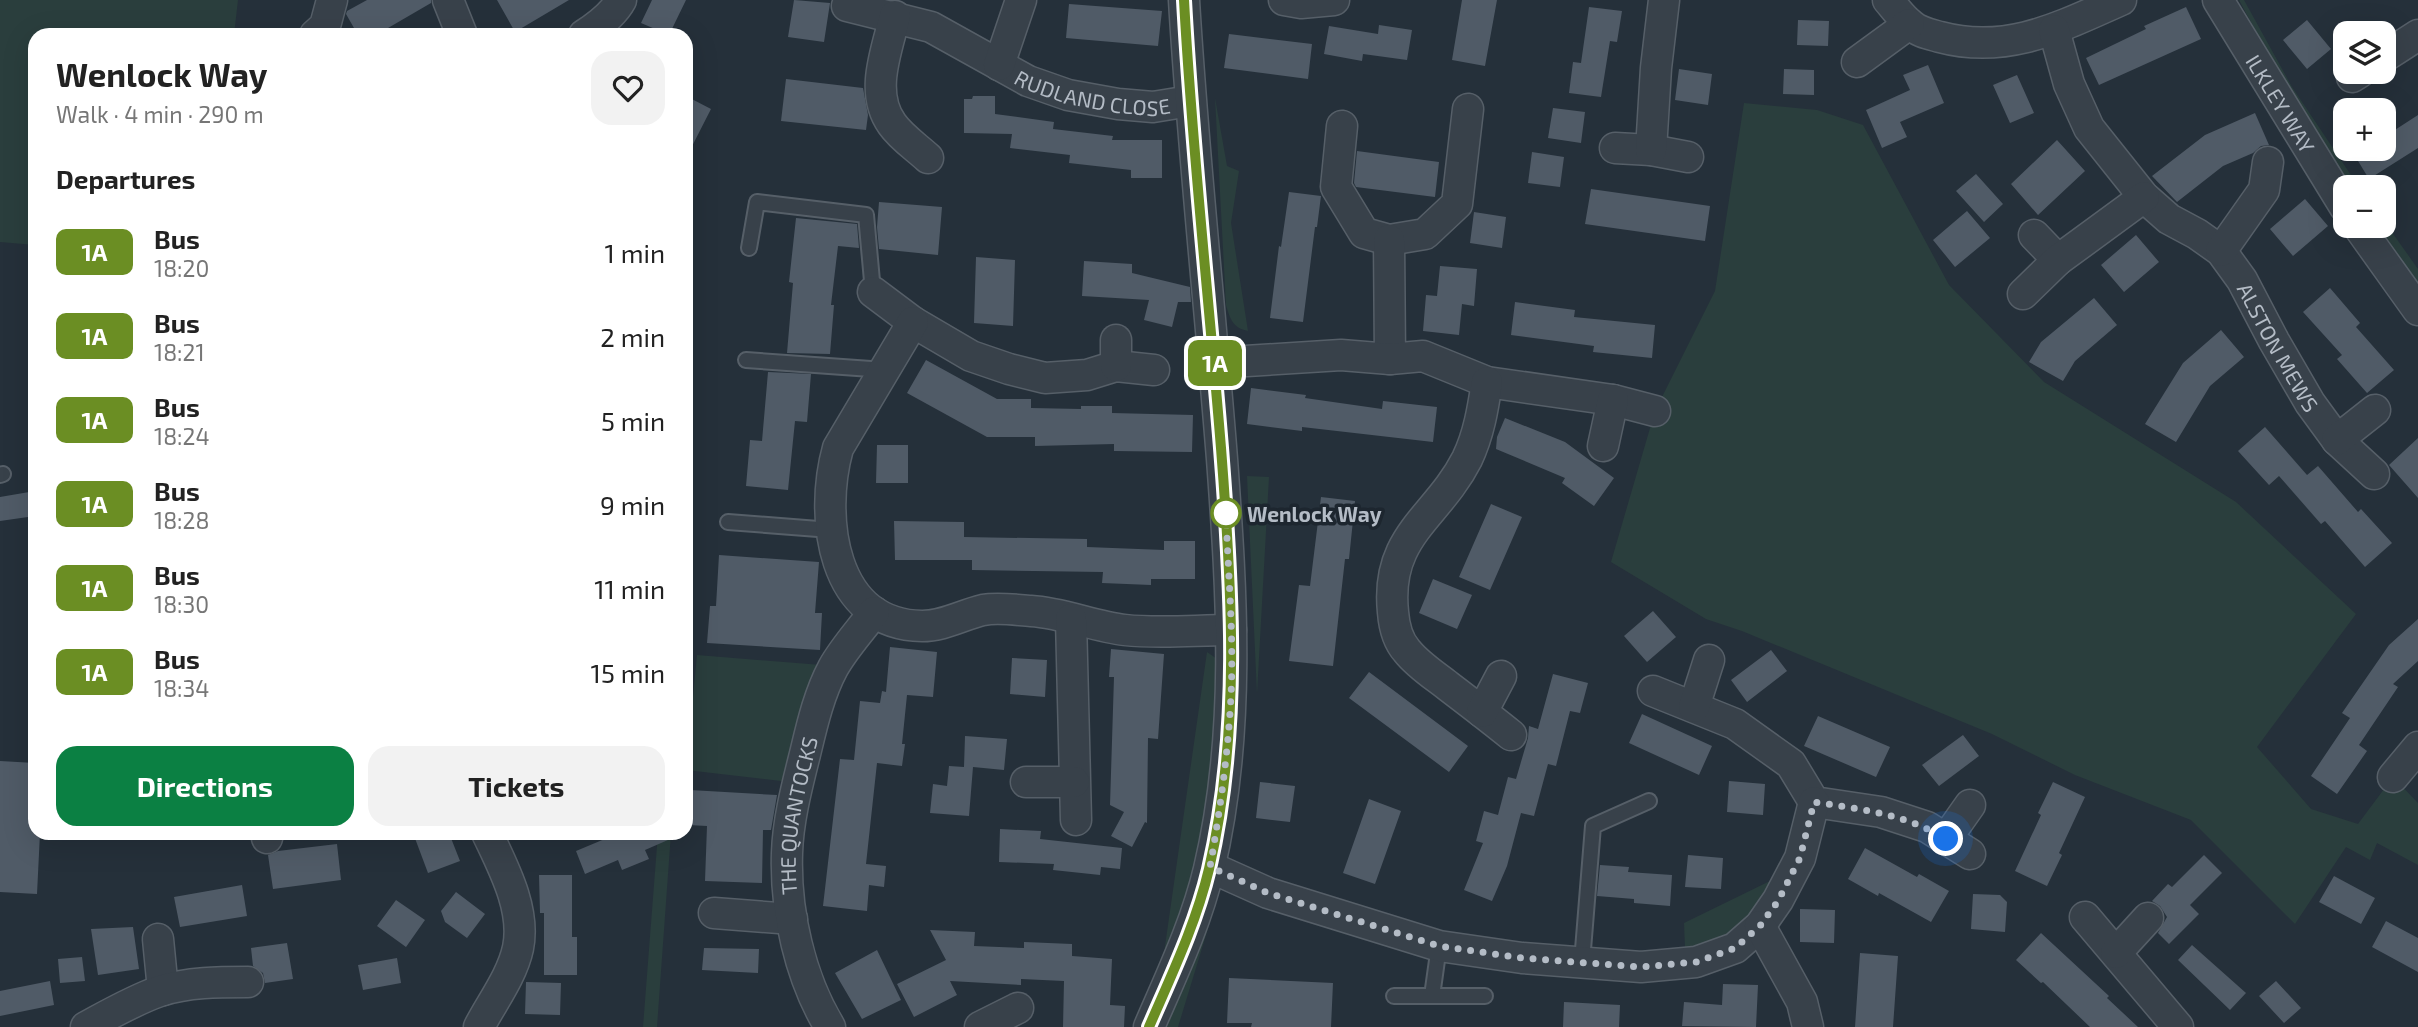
<!DOCTYPE html>
<html lang="en">
<head>
<meta charset="utf-8">
<style>
  body { margin:0; font-family:"Exo 2",sans-serif; background:#f2f2f2; color:#222; height:100vh; display:flex; flex-direction:column; font-size:26px; white-space:nowrap }
  * { box-sizing:border-box; margin:0 }
  p { font-size:23px; color:#767676 }
  .icon { flex:none; width:38px; height:38px; fill:none; stroke:currentColor; stroke-width:2; stroke-linecap:round; stroke-linejoin:round }
  .map { position:relative; flex:1; overflow:hidden }
  .details { position:absolute; left:28px; top:28px; width:665px; height:812px; display:flex; flex-direction:column; background:#fff; border-radius:21px; box-shadow:0 7px 28px #0002 }
  .details>* { flex:none }
  .badge { padding:0 14px; border-radius:10px; font-size:24px; line-height:46px }
  .tools { position:absolute; left:2333px; top:21px; display:grid; gap:14px }
  .tools a { display:grid; place-items:center; width:63px; height:63px; border-radius:14px; background:#fff; box-shadow:0 7px 28px #0002; font-size:35px }
  .you { position:absolute; width:35px; height:35px; margin:-18px; border:5px solid #fff; border-radius:50%; background:#1a73e8; box-shadow:0 0 0 10px #1a73e833 }
  .map>.badge { position:absolute; translate:-50% -50%; box-shadow:0 0 0 4px #fff }
  h2 { padding:0 28px; font-size:26px; line-height:63px }
  .round { display:grid; place-items:center; flex:none; width:74px; height:74px; border-radius:21px; background:#f2f2f2 }
  .head { display:flex; align-items:center; justify-content:space-between; height:119px; padding:0 28px }
  h1 { font-size:33px; font-weight:700; line-height:52px }
  .primary-button { display:flex; gap:14px; margin-top:auto; padding:14px 28px }
  .primary-button a { flex:1; height:80px; border-radius:21px; background:#0b8043; color:#fff; font-size:28px; font-weight:700; line-height:80px; text-align:center }
  .primary-button a+a { background:#f2f2f2; color:#222 }
  ul { padding:0; list-style:none }
  li { display:flex; align-items:center; gap:21px; height:84px; padding:0 28px }
  li div { flex:1 }
  li b { display:block; font-size:26px }
  li em { font-style:normal }
  li .badge { min-width:77px; font-weight:700; text-align:center }
  .map>svg:first-child { display:block }
  .green { fill:#2a3e3d }
  .building { fill:#505b67 }
  .lines { fill:none; stroke-linecap:round; stroke-linejoin:round }
  .service-casing { stroke:#565f68; stroke-width:18 }
  .minor-casing { stroke:#565f68; stroke-width:33 }
  .service { stroke:#38414a; stroke-width:14 }
  .minor { stroke:#38414a; stroke-width:30 }
  .line-casing { stroke:#fff; stroke-width:16 }
  .line { stroke:#6b8e23; stroke-width:10 }
  .walk { stroke:#b4bcc6; stroke-width:7; stroke-dasharray:0 12.6 }
  .stop-dot { fill:#fff; stroke:#6b8e23; stroke-width:3.5 }
  .labels { text-anchor:middle; dominant-baseline:central; stroke-width:7; stroke-linejoin:round; paint-order:stroke }
  .street-label { font-size:21px; fill:#b4bcc6; stroke:#1d262f }
  .stop-label { font-size:21px; font-weight:bold; fill:#b4bcc6; stroke:#1d262f; text-anchor:start }
</style>
</head>
<body>
<div class="map">
<svg width="2418" height="1027" viewBox="0 0 2418 1027">
  <rect width="100%" height="100%" fill="#25303a"/>
  <path class="green" d="M 0,0 L 238,0 L 234,35 L 35,35 L 35,245 L 0,242 Z
    M 2239,0 L 2244,0 L 2292,87 L 2359,187 L 2347,187 L 2275,67 Z
    M 1215,98 L 1227,166 L 1239,171 L 1231,223 L 1248,331 C 1233,328 1230,319 1226,305 Z
    M 1744,103 L 1817,110 L 1863,125 L 1949,285 L 2044,382 L 2236,502 L 2356,614 L 2257,747 L 2311,809 L 2358,824 L 2393,777 L 2418,803 L 2418,865 L 2377,843 L 2370,860 L 2346,847 L 2295,924 L 2191,820 L 2075,775 L 1992,734 L 1742,631 L 1706,619 L 1611,562 L 1655,411 L 1715,291 Z
    M 2384,221 L 2418,269 L 2418,290 L 2372,226 L 2384,226 Z
    M 1247,476 L 1269,477 L 1257,694 Z
    M 1207,652 L 1217,659 L 1223,676 L 1198,868 L 1162,967 Z
    M 697,655 L 834,666 L 798,783 L 686,770 Z
    M 658,833 L 671,833 L 657,1027 L 643,1027 Z
    M 1772,880 L 1755,911 L 1725,937 L 1685,948 L 1684,923 Z
    M 1217,899 L 1178,1027 L 1163,1027 Z"/>
  <path class="building" d="M 367,0 L 431,0 L 431,3 L 376,35 L 358,35 L 346,14 L 347,11 Z
    M 497,0 L 569,0 L 515,32 Z
    M 652,0 L 686,0 L 669,35 L 641,23 Z
    M 794,0 L 830,3 L 824,42 L 788,37 Z
    M 1462,0 L 1497,0 L 1485,66 L 1452,60 Z
    M 1069,4 L 1162,11 L 1158,46 L 1066,38 Z
    M 1589,7 L 1622,11 L 1617,42 L 1610,41 L 1601,97 L 1569,93 L 1573,62 L 1581,63 Z
    M 2186,7 L 2201,39 L 2099,85 L 2086,58 L 2146,29 L 2144,26 Z
    M 1798,20 L 1829,21 L 1828,46 L 1797,45 Z
    M 2307,20 L 2331,49 L 2307,69 L 2283,40 Z
    M 1379,25 L 1412,30 L 1407,60 L 1363,54 L 1362,61 L 1324,54 L 1329,26 L 1378,34 Z
    M 1229,34 L 1312,44 L 1308,79 L 1224,68 Z
    M 1928,65 L 1944,103 L 1900,122 L 1907,137 L 1882,148 L 1866,110 L 1910,90 L 1903,75 Z
    M 1679,69 L 1712,74 L 1708,105 L 1675,100 Z
    M 1784,69 L 1814,70 L 1814,95 L 1783,94 Z
    M 2017,75 L 2034,113 L 2010,123 L 1993,85 Z
    M 786,79 L 863,88 L 868,115 L 866,130 L 781,121 Z
    M 686,96 L 711,109 L 686,158 Z
    M 973,96 L 995,96 L 995,114 L 1054,122 L 1053,129 L 1113,136 L 1112,140 L 1162,140 L 1162,178 L 1131,178 L 1131,170 L 1069,163 L 1070,155 L 1010,148 L 1012,134 L 964,133 L 964,99 L 972,99 Z
    M 1553,108 L 1585,112 L 1581,143 L 1548,138 Z
    M 2255,113 L 2269,145 L 2261,146 L 2253,153 L 2223,166 L 2177,202 L 2152,176 L 2205,135 Z
    M 2418,115 L 2418,148 L 2369,179 L 2355,156 L 2366,149 L 2384,149 L 2384,137 Z
    M 2057,140 L 2085,171 L 2038,215 L 2011,184 Z
    M 1357,151 L 1439,162 L 1435,197 L 1356,187 L 1354,183 Z
    M 1532,152 L 1564,157 L 1560,187 L 1528,183 Z
    M 1976,174 L 2003,204 L 1984,222 L 1956,191 Z
    M 1591,189 L 1710,206 L 1705,241 L 1585,224 Z
    M 1289,192 L 1321,196 L 1317,227 L 1315,227 L 1303,322 L 1270,318 L 1279,246 L 1281,247 Z
    M 2305,199 L 2328,226 L 2293,256 L 2270,229 Z
    M 879,202 L 942,207 L 938,255 L 879,249 L 877,227 Z
    M 1967,211 L 1990,238 L 1955,267 L 1933,240 Z
    M 1474,212 L 1506,217 L 1502,248 L 1470,243 Z
    M 796,218 L 857,224 L 859,248 L 838,246 L 831,305 L 834,305 L 830,354 L 787,353 L 793,283 L 789,282 Z
    M 2136,235 L 2159,262 L 2124,292 L 2101,265 Z
    M 976,257 L 1015,260 L 1013,326 L 974,323 Z
    M 1084,261 L 1132,264 L 1132,273 L 1190,287 L 1191,302 L 1178,302 L 1172,327 L 1144,320 L 1149,300 L 1082,296 Z
    M 1440,266 L 1477,269 L 1474,306 L 1462,304 L 1459,335 L 1423,331 L 1426,295 L 1437,296 Z
    M 2330,288 L 2360,323 L 2356,327 L 2394,370 L 2367,393 L 2337,359 L 2342,355 L 2303,312 Z
    M 2094,298 L 2117,325 L 2075,361 L 2063,381 L 2029,362 L 2041,342 Z
    M 1515,302 L 1575,310 L 1574,317 L 1655,325 L 1652,358 L 1593,352 L 1594,346 L 1511,335 Z
    M 2221,330 L 2244,357 L 2210,386 L 2176,442 L 2145,424 L 2183,363 Z
    M 926,360 L 997,399 L 1031,399 L 1031,408 L 1081,409 L 1081,406 L 1112,406 L 1112,413 L 1193,415 L 1192,452 L 1114,451 L 1114,444 L 1035,446 L 1035,437 L 987,437 L 907,393 Z
    M 768,372 L 811,374 L 807,422 L 795,421 L 788,490 L 746,486 L 750,440 L 762,441 Z
    M 1251,388 L 1306,395 L 1305,398 L 1382,409 L 1383,401 L 1437,407 L 1433,442 L 1302,427 L 1302,431 L 1247,424 Z
    M 1505,418 L 1565,442 L 1614,478 L 1594,506 L 1562,483 L 1565,478 L 1496,449 L 1497,437 Z
    M 2265,427 L 2307,475 L 2318,466 L 2358,512 L 2361,509 L 2392,543 L 2365,567 L 2325,521 L 2321,524 L 2279,476 L 2269,485 L 2238,451 Z
    M 2418,438 L 2418,498 L 2389,465 Z
    M 877,445 L 908,445 L 908,483 L 876,483 Z
    M 35,491 L 35,516 L 0,521 L 0,497 Z
    M 1321,497 L 1355,501 L 1349,559 L 1345,559 L 1333,666 L 1289,661 L 1299,585 L 1310,586 Z
    M 1491,504 L 1522,517 L 1490,590 L 1459,577 Z
    M 894,521 L 964,522 L 964,537 L 1087,539 L 1087,547 L 1164,550 L 1164,541 L 1195,541 L 1195,579 L 1151,579 L 1151,585 L 1102,583 L 1103,572 L 972,570 L 972,560 L 895,560 Z
    M 719,555 L 819,562 L 815,613 L 822,613 L 820,650 L 707,643 L 710,606 L 716,606 Z
    M 1433,579 L 1472,595 L 1457,629 L 1419,613 Z
    M 1653,611 L 1676,637 L 1647,662 L 1624,636 Z
    M 2418,619 L 2418,661 L 2393,684 L 2398,687 L 2359,745 L 2367,751 L 2337,794 L 2311,776 L 2350,718 L 2342,713 L 2389,645 Z
    M 890,647 L 937,652 L 933,697 L 907,695 L 902,744 L 905,744 L 902,766 L 877,763 L 866,864 L 886,866 L 884,887 L 869,885 L 867,911 L 823,906 L 840,759 L 854,760 L 860,701 L 880,703 L 882,691 L 886,692 Z
    M 1111,649 L 1164,654 L 1158,739 L 1148,738 L 1147,823 L 1145,822 L 1132,847 L 1111,836 L 1124,812 L 1110,805 L 1114,677 L 1109,677 Z
    M 1771,650 L 1787,671 L 1747,702 L 1731,680 Z
    M 1012,658 L 1047,660 L 1045,697 L 1010,694 Z
    M 1369,672 L 1468,746 L 1449,772 L 1349,698 Z
    M 1553,674 L 1588,683 L 1580,713 L 1570,711 L 1556,766 L 1548,764 L 1534,816 L 1521,813 L 1507,866 L 1492,901 L 1464,890 L 1483,843 L 1476,841 L 1484,811 L 1498,815 L 1508,777 L 1516,779 L 1528,738 L 1529,726 L 1538,729 Z
    M 1642,714 L 1712,746 L 1699,775 L 1629,743 Z
    M 1818,716 L 1890,747 L 1876,777 L 1804,746 Z
    M 1963,735 L 1979,756 L 1939,786 L 1922,765 Z
    M 965,736 L 1007,739 L 1004,770 L 973,767 L 969,816 L 930,813 L 933,784 L 947,786 L 949,766 L 964,767 Z
    M 0,761 L 35,763 L 35,833 L 40,833 L 37,894 L 0,892 Z
    M 1729,781 L 1765,784 L 1763,815 L 1727,812 Z
    M 1260,782 L 1295,786 L 1290,822 L 1256,818 Z
    M 2053,782 L 2085,797 L 2059,853 L 2062,855 L 2047,886 L 2015,871 L 2041,815 L 2038,813 Z
    M 690,790 L 777,795 L 771,830 L 763,830 L 762,883 L 705,881 L 707,826 L 688,825 Z
    M 1369,799 L 1401,811 L 1375,884 L 1343,873 Z
    M 1000,829 L 1041,831 L 1040,839 L 1122,848 L 1120,869 L 1101,867 L 1100,875 L 1053,870 L 1054,864 L 999,862 Z
    M 413,833 L 449,833 L 460,861 L 428,873 Z
    M 619,833 L 684,833 L 645,850 L 649,859 L 622,870 L 618,860 L 585,874 L 576,851 Z
    M 337,844 L 341,880 L 273,889 L 268,855 L 278,851 Z
    M 1865,848 L 1917,877 L 1919,874 L 1949,891 L 1931,922 L 1879,893 L 1878,896 L 1848,879 Z
    M 1688,855 L 1723,858 L 1721,889 L 1685,887 Z
    M 2204,855 L 2222,873 L 2190,905 L 2199,914 L 2169,944 L 2158,933 L 2167,917 L 2160,906 L 2152,901 L 2168,884 L 2172,887 Z
    M 1600,865 L 1629,867 L 1628,872 L 1672,875 L 1670,906 L 1634,903 L 1634,899 L 1597,896 Z
    M 539,875 L 572,875 L 572,937 L 577,937 L 577,975 L 544,975 L 544,913 L 540,913 Z
    M 2334,876 L 2375,898 L 2361,924 L 2319,902 Z
    M 242,885 L 247,916 L 180,927 L 174,897 Z
    M 456,892 L 485,914 L 467,938 L 445,922 L 441,911 Z
    M 1973,894 L 2000,895 L 2007,902 L 2005,932 L 1971,929 Z
    M 396,900 L 425,920 L 406,947 L 377,926 Z
    M 1800,909 L 1835,910 L 1834,943 L 1800,942 Z
    M 2386,921 L 2418,938 L 2418,972 L 2372,947 Z
    M 133,927 L 139,969 L 98,975 L 91,929 Z
    M 930,930 L 975,932 L 974,946 L 1024,948 L 1024,942 L 1072,944 L 1072,956 L 1112,959 L 1110,1005 L 1125,1006 L 1124,1027 L 1063,1027 L 1064,981 L 1021,979 L 1021,985 L 950,981 L 957,995 L 914,1017 L 897,984 L 946,960 Z
    M 2041,933 L 2109,996 L 2107,998 L 2138,1027 L 2090,1027 L 2043,982 L 2041,983 L 2016,960 Z
    M 287,943 L 293,979 L 265,983 L 263,973 L 253,966 L 251,948 Z
    M 2192,945 L 2246,993 L 2230,1010 L 2178,960 Z
    M 704,948 L 759,949 L 758,973 L 702,970 Z
    M 877,950 L 901,1000 L 862,1019 L 835,973 Z
    M 1860,953 L 1898,956 L 1893,1027 L 1855,1027 Z
    M 82,957 L 85,981 L 60,983 L 58,959 Z
    M 397,958 L 401,983 L 363,990 L 358,965 Z
    M 1229,978 L 1333,983 L 1331,1027 L 1251,1027 L 1252,1023 L 1227,1023 Z
    M 50,981 L 54,1005 L 0,1016 L 0,991 Z
    M 2276,981 L 2301,1008 L 2284,1023 L 2259,996 Z
    M 526,982 L 561,983 L 560,1015 L 525,1014 Z
    M 1723,984 L 1758,985 L 1756,1027 L 1682,1026 L 1684,1002 L 1722,1005 Z
    M 1564,1002 L 1620,1005 L 1619,1027 L 1563,1027 Z"/>
  <g class="lines">
    <defs>
      <path id="service" d="M 749,248 L 757,202 L 866,215 L 873,292
        M 746,360 L 885,370
        M 0,475 L 3,474
        M 728,522 L 831,530
        M 1582,962 L 1593,826 L 1649,801
        M 1394,996 L 1485,996
        M 1432,996 L 1439,946"/>
      <g id="minor">
        <path d="M 448,0 L 462,35"/>
        <path d="M 1284,0 L 1301,3 L 1334,0"/>
        <path d="M 1888,0 C 1895,8 1902,18 1910,24 C 1918,32 1929,34 1940,37 C 2007,55 2060,27 2121,0"/>
        <path id="s1" d="M 2218,0 L 2345,207"/>
        <path id="s2" d="M 847,6 L 931,27 L 1028,81 L 1068,95 L 1118,104 L 1153,107 L 1190,101"/>
        <path d="M 895,16 C 887,50 869,92 892,124 C 901,137 916,147 928,158"/>
        <path id="s3" d="M 2054,30 L 2069,84 L 2089,128 L 2144,197 L 2169,219 L 2197,234 L 2221,251 L 2242,280 L 2274,341 L 2310,403 L 2337,440 L 2374,474"/>
        <path d="M 315,35 L 325,26 L 332,0"/>
        <path d="M 584,35 C 598,26 613,15 621,0"/>
        <path d="M 2384,57 L 2418,35"/>
        <path d="M 1857,62 L 1909,24"/>
        <path d="M 999,65 L 1021,0"/>
        <path d="M 2352,77 L 2360,72"/>
        <path d="M 1342,126 L 1336,187 L 1364,233 L 1389,240 L 1425,234 L 1457,204 L 1468,109"/>
        <path d="M 1615,148 L 1651,150 L 1688,157"/>
        <path d="M 1651,150 L 1656,68 L 1664,0"/>
        <path d="M 2358,226 L 2418,310"/>
        <path d="M 2034,235 L 2058,260"/>
        <path d="M 1389,240 L 1390,359"/>
        <path d="M 2221,251 L 2264,190 L 2268,162"/>
        <path d="M 873,292 L 913,322 L 971,356 L 1009,369 L 1045,378 L 1087,375 L 1116,366 L 1154,370"/>
        <path d="M 2023,294 L 2058,260 L 2144,197"/>
        <path d="M 913,322 L 838,448 C 819,516 831,625 922,626 C 944,626 962,615 983,610 C 998,607 1016,610 1031,611 C 1063,613 1093,626 1125,630 C 1160,634 1196,630 1231,630"/>
        <path d="M 1116,340 L 1116,366"/>
        <path d="M 1214,363 L 1341,355 L 1390,359 L 1423,356 L 1487,382 L 1613,400 L 1655,411"/>
        <path d="M 1487,382 C 1483,408 1479,434 1467,459 C 1437,518 1385,535 1393,612 C 1394,625 1398,641 1407,651 C 1418,665 1434,675 1448,686 C 1469,702 1490,718 1511,735"/>
        <path d="M 2337,440 L 2375,410"/>
        <path d="M 1603,446 L 1613,400"/>
        <path d="M 1071,619 L 1076,820"/>
        <path d="M 1653,691 L 1735,724 L 1791,764 L 1814,802 L 1881,812 L 1927,827 L 1970,854"/>
        <path d="M 1694,707 L 1709,660"/>
        <path d="M 1482,712 L 1501,676"/>
        <path d="M 2393,777 L 2418,747"/>
        <path d="M 1026,782 L 1074,782"/>
        <path d="M 267,838 L 268,833"/>
        <path d="M 1946,839 L 1970,805"/>
        <path d="M 1210,867 L 1268,893 L 1439,946 L 1522,958 L 1641,967 L 1696,962 L 1735,948 L 1760,926 L 1778,900 L 1800,858 L 1814,802"/>
        <path d="M 714,913 L 792,919"/>
        <path d="M 2085,917 L 2178,1027"/>
        <path d="M 1760,926 L 1802,1002 L 1808,1027"/>
        <path d="M 158,939 L 163,990"/>
        <path d="M 2116,953 L 2148,918"/>
        <path d="M 86,1027 C 110,1014 134,1000 160,991 C 188,982 219,982 248,982"/>
        <path d="M 479,1027 C 492,1002 512,976 518,948 C 526,909 503,867 487,833"/>
        <path id="s4" d="M 830,1027 C 800,978 785,911 787,853 C 788,820 797,786 805,754 C 812,725 819,694 833,668 C 844,648 861,630 874,612"/>
        <path d="M 980,1027 L 1018,1008"/>
        <path d="M 1149,1027 C 1171,976 1196,924 1209,869 C 1241,734 1232,595 1222,459 C 1210,306 1193,153 1184,0"/>
      </g>
    </defs>
    <use href="#service" class="service-casing"/>
    <use href="#minor" class="minor-casing"/>
    <use href="#service" class="service"/>
    <use href="#minor" class="minor"/>
  </g>
  <g class="lines">
    <defs>
      <path id="line" d="M 1149,1027 C 1171,976 1196,924 1209,869 C 1241,731 1232,588 1221,448 C 1209,299 1192,150 1184,0"/>
    </defs>
    <use href="#line" class="line-casing"/>
    <use href="#line" class="line"/>
    <path class="walk" d="M 1226,513 C 1228,574 1234,635 1231,696 C 1228,754 1220,811 1210,867 L 1268,893 L 1439,946 L 1522,958 L 1641,967 L 1696,962 L 1735,948 L 1760,926 L 1778,901 L 1800,858 L 1814,802 C 1860,809 1906,814 1946,839"/>
  </g>
  <circle class="stop-dot" cx="1226" cy="513" r="14"/>
  <g class="labels">
    <g class="street-label">
      <text stroke="none"><textPath href="#s2" startOffset="264">RUDLAND CLOSE</textPath></text>
      <text stroke="none"><textPath href="#s1" startOffset="121">ILKLEY WAY</textPath></text>
      <text stroke="none"><textPath href="#s3" startOffset="399">ALSTON MEWS</textPath></text>
      <text stroke="none"><textPath href="#s4" startOffset="220">THE QUANTOCKS</textPath></text>
    </g>
    <g class="stop-label">
      <text x="1247" y="513">Wenlock Way</text>
    </g>
  </g>
</svg>
<div class="tools">
<a><svg class="icon" aria-label="layers" viewBox="0 0 24 24"><path d="M12 4l9 5-9 5-9-5zM3 14l9 5 9-5"/></svg></a>
<a>+</a>
<a>−</a>
</div>
<div class="you" style="left:1946px;top:839px"></div>
<b class="badge" style="left:1215px;top:363px;background:#6b8e23;color:#fff">1A</b>
<section class="details">
<div class="head"><div><h1>Wenlock Way</h1><p>Walk · 4 min · 290 m</p></div><a class="round"><svg class="icon" aria-label="heart" viewBox="0 0 24 24"><path d="M12 20l-8-8c-3-5 5-10 8-4 3-6 11-1 8 4z"/></svg></a></div>
<h2>Departures</h2>
<ul>
<li><span class="badge" style="background:#6b8e23;color:#fff">1A</span><div><b>Bus</b><p>18:20</p></div><em>1 min</em></li>
<li><span class="badge" style="background:#6b8e23;color:#fff">1A</span><div><b>Bus</b><p>18:21</p></div><em>2 min</em></li>
<li><span class="badge" style="background:#6b8e23;color:#fff">1A</span><div><b>Bus</b><p>18:24</p></div><em>5 min</em></li>
<li><span class="badge" style="background:#6b8e23;color:#fff">1A</span><div><b>Bus</b><p>18:28</p></div><em>9 min</em></li>
<li><span class="badge" style="background:#6b8e23;color:#fff">1A</span><div><b>Bus</b><p>18:30</p></div><em>11 min</em></li>
<li><span class="badge" style="background:#6b8e23;color:#fff">1A</span><div><b>Bus</b><p>18:34</p></div><em>15 min</em></li>
</ul>
<div class="primary-button"><a>Directions</a><a>Tickets</a></div>
</section>
</div>
</body>
</html>
